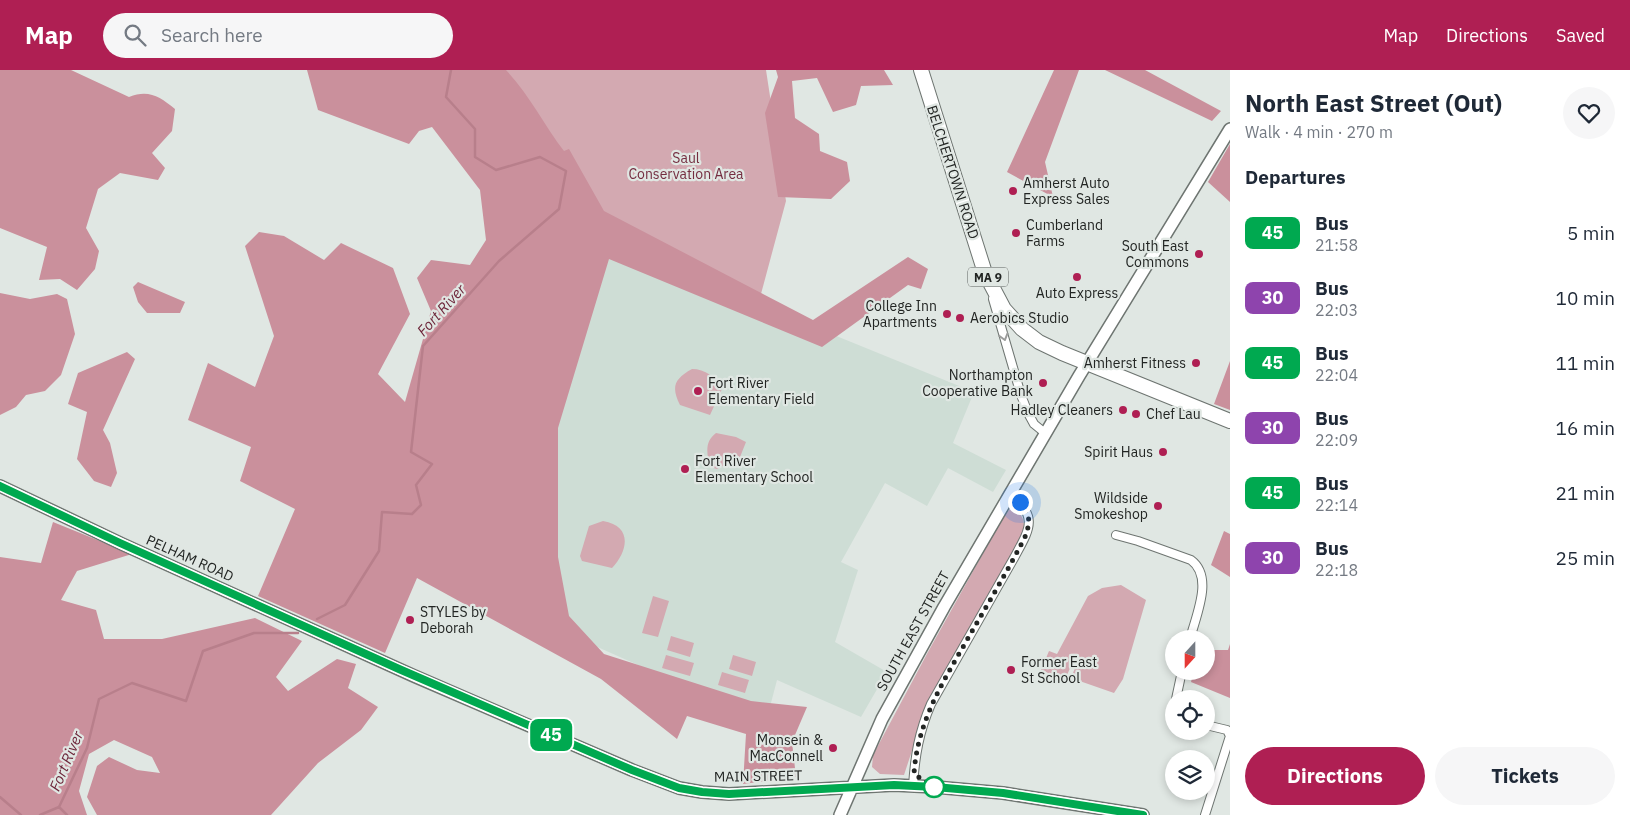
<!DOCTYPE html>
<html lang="en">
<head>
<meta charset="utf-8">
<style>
  body { margin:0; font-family:"IBM Plex Sans",sans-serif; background:#f6f6f7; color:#1f2937; height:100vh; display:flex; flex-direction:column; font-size:19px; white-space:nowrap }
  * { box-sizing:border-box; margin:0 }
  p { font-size:16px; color:#747a83 }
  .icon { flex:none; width:28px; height:28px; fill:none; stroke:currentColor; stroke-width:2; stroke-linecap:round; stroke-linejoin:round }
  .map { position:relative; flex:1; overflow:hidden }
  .details { display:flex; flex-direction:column; background:#fff; width:400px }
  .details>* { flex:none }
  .badge { padding:0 10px; border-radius:8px; font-size:18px; line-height:32px }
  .needle { width:32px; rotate:201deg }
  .fabs { position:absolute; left:1165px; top:560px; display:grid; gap:10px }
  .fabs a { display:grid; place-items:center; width:50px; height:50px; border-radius:50%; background:#fff; box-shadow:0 2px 8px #0003; font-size:25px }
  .you { position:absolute; width:25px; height:25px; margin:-12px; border:4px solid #fff; border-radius:50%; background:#1a73e8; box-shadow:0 0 0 8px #1a73e833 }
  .map>.badge { position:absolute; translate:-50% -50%; box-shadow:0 0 0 2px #fff }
  h2 { padding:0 15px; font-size:19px; line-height:45px }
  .round { display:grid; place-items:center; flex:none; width:52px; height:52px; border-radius:26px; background:#f6f6f7 }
  .summary { display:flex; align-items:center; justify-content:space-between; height:85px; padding:0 15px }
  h1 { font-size:24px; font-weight:700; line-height:38px }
  .button { display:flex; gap:10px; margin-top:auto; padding:10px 15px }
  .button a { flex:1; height:58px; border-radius:30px; background:#af1f53; color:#fff; font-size:20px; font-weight:700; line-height:58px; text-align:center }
  .button a+a { background:#f6f6f7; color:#1f2937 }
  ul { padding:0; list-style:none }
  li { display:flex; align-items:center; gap:15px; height:65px; padding:0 15px }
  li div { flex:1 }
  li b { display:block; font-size:19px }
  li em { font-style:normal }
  li .badge { min-width:55px; font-weight:700; text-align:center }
  header { display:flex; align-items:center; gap:30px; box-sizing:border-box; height:70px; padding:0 25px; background:#af1f53; color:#fff }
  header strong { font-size:24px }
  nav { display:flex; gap:28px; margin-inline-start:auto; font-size:18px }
  .search { width:350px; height:45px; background:#f6f6f7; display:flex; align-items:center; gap:12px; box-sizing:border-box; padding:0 18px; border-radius:28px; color:#747a83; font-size:19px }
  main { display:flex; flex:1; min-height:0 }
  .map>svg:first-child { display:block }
  .built { fill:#ceddd5 }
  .green { fill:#d3a9b1 }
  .forest { fill:#ca909c }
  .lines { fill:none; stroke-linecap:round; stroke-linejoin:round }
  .stream { stroke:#b87f8b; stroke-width:2.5 }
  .minor-casing { stroke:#6e7571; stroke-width:10 }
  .secondary-casing { stroke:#6e7571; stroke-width:14 }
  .trunk-casing { stroke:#6e7571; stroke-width:16 }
  .minor { stroke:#fff; stroke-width:8 }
  .secondary { stroke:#fff; stroke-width:11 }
  .trunk { stroke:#fff; stroke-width:14 }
  .oneway { stroke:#9c9d9c }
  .line-casing { stroke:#fff; stroke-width:11 }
  .line { stroke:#00a950; stroke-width:8 }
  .walk { stroke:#222523; stroke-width:5; stroke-dasharray:0 9 }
  .poi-dot { fill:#af1f53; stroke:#e0e7e3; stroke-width:2 }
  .stop-dot { fill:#fff; stroke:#00a950; stroke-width:2.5 }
  .labels { text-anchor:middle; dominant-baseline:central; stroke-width:4.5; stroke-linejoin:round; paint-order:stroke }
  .shield { fill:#e0e7e3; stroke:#5b5f5d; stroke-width:1 }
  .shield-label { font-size:12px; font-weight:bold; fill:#222523 }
  .park-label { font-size:14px; fill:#742d40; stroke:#e0e7e3 }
  .street-label { font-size:14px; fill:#222523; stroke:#e0e7e3 }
  .poi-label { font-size:14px; fill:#222523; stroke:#e0e7e3; text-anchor:start }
  .water-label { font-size:15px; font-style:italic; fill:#6d263a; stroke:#e0e7e3 }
</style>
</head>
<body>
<header>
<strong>Map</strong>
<div class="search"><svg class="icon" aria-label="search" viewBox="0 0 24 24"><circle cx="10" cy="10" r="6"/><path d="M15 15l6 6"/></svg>Search here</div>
<nav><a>Map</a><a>Directions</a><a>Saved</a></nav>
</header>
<main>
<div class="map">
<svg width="1230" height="745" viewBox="0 0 1230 745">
  <rect width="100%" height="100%" fill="#e0e7e3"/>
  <path class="built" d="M 536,158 L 829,263 L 974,322 L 953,373 L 1006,400 L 993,422 L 948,398 L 927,436 L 885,413 L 841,492 L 858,500 L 835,572 L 887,602 L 861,647 L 777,610 L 766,652 L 420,498 Z"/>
  <path class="green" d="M 453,0 L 766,0 L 786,131 L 758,235 L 641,184 Z
    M 692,299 C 705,299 716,307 722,319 L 710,345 L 680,335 C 671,317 674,309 692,299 Z
    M 716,363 L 736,367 L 746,372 L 738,392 L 732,391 L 717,399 L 710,397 C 707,384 704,372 716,363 Z
    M 1012,436 C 1024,447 1026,450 1022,466 L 926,638 L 904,705 L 880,704 L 872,697 L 873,685 L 928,582 L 1001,451 Z
    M 603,451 C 633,456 628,481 612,498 L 582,491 L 580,486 L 589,456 Z
    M 1121,515 L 1146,530 L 1123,609 L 1114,623 L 1071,608 L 1077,593 L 1073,591 L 1065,610 L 1041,600 L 1049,581 L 1057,584 L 1088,526 L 1102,518 Z
    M 653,526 L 669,531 L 658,567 L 642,563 Z
    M 671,566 L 694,573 L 690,587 L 667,580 Z
    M 666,585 L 694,593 L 690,606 L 662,598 Z
    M 733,585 L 756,592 L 752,606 L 729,599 Z
    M 722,602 L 749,610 L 745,623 L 718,615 Z"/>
  <path class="forest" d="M 0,0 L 71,0 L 129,27 C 149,19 160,27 175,39 L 172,61 L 152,83 L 165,98 L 158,110 L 120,103 L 98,119 L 86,158 L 99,181 L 95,199 L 77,220 L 60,209 L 39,210 L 47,177 L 0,158 Z
    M 307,0 L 506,0 C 529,24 544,55 564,81 L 569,79 L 604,141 L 813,250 L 908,187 L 928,199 L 921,219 L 908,215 L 822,277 L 609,189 L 558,358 L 558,487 L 569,546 L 604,584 L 751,631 L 807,637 L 792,672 L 796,707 L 743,714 L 746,664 L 687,646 L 677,669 L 601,609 L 417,508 L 385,583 L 258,526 L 295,439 L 240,411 L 251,377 L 188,350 L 208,293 L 255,317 L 274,266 L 245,176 L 259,162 L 284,166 L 324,190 L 341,173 L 393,198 L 410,244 L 378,304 L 405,332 L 431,241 L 417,208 L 431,190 L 470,195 L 486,170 L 480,120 L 432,57 L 419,61 L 409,74 L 318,40 Z
    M 776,0 L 884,0 L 893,15 L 861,16 L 856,35 L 833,42 L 817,8 L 792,11 L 795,48 L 819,64 L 820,81 L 847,92 L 850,111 L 831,129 L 778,127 L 765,43 L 778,7 Z
    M 1054,0 L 1079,0 L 1045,92 L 1053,127 L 1007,102 Z
    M 1105,0 L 1145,0 L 1221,41 L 1212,51 Z
    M 1230,74 L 1230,132 L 1208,112 Z
    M 138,212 L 185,232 L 180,243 L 147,243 L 138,232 L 133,217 Z
    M 0,223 L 30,229 L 57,224 L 67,229 L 75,264 L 61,305 L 45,321 L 26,325 L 16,337 L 0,345 Z
    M 127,282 L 135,289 L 103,360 L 110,373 L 117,403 L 111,417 L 94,411 L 77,389 L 87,342 L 68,334 L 78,303 Z
    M 1230,291 L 1230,340 L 1214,334 Z
    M 53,452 L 132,484 L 77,501 L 61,530 L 96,540 L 104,569 L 162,569 L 255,548 L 302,571 L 276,607 L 288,621 L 337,589 L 356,594 L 348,618 L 378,637 L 361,660 L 318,693 L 271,745 L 97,745 L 87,727 L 97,696 L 109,687 L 137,700 L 160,703 L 152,687 L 114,670 L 89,684 L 79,721 L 87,745 L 0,745 L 0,487 L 41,493 Z
    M 1224,461 L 1230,464 L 1230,507 L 1211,495 Z
    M 1230,574 L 1230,628 L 1191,612 L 1194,601 L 1206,601 L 1206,580 L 1228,580 Z"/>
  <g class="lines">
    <path class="stream" d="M 317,549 L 345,535 L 379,481 L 382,442 L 412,444 L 421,435 L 416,415 L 432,394 L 411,382 L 423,276 L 499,191 L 559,139 L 566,101 L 540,87 L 496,100 L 475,87 L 475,59 L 446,27 L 451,0
      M 0,727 L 21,745
      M 59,737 L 87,678 L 99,629 L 132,613 L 186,631 L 203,581 L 254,563 L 298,563
      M 59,737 L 67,745
      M 40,745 L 59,737"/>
    <defs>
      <path id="minor" d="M 993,229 L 1021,325 L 1028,343 L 1034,354 L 1045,363
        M 1116,465 L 1138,471 L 1191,490 C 1214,507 1196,545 1190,569
        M 1176,629 L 1182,601
        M 1206,655 L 1227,660 L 1230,666
        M 913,716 C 915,685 919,662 931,634 L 1014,488 C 1029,460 1040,446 1009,424
        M 1205,745 L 1230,666"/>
      <path id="secondary" d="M 0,416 L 122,474 L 414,606 L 632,700 L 679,718 L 702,722 L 729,724 L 894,715 L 935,717 L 1003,723 L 1143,745
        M 840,745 L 882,649 L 944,537 L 1079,306 L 1230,59"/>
      <path id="trunk" d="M 921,0 L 985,203 L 1004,239 L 1022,259 L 1039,272 L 1062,283 L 1230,351"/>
    </defs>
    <use href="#minor" class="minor-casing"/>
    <use href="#secondary" class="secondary-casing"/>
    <use href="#trunk" class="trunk-casing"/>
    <use href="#minor" class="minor"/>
    <use href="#secondary" class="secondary"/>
    <use href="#trunk" class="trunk"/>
  </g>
  <defs><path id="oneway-chevron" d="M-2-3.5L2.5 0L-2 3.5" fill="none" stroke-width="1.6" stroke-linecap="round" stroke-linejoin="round" transform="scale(1.25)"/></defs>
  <use class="oneway" href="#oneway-chevron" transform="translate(1004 267) rotate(74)"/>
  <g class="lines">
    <defs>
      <path id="line" d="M 0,416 L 120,473 L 399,599 L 632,700 L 679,718 L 702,722 L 729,724 L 894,715 L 935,717 L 1003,723 L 1143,745"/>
    </defs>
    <use href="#line" class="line-casing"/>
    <use href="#line" class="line"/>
    <path class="walk" d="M 934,717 L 914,704 C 917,656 939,618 963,577 C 984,540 1006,504 1025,467 C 1031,450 1030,446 1020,432"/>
  </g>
  <g class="poi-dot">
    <circle cx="1013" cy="121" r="5"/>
    <circle cx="1016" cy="163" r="5"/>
    <circle cx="1199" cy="184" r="5"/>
    <circle cx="1077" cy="207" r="5"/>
    <circle cx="947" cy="244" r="5"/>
    <circle cx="960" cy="248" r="5"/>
    <circle cx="1196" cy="293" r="5"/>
    <circle cx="1043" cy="313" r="5"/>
    <circle cx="698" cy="321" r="5"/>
    <circle cx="1123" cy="340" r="5"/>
    <circle cx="1136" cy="344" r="5"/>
    <circle cx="1163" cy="382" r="5"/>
    <circle cx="685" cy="399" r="5"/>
    <circle cx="1158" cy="436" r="5"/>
    <circle cx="410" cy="550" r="5"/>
    <circle cx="1011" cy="600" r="5"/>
    <circle cx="833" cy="678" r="5"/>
  </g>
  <circle class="stop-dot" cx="934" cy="717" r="10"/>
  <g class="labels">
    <rect class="shield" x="968" y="197.5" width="40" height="19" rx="4"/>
    <g class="shield-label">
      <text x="988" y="207">MA 9</text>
    </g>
    <g class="park-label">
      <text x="686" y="88">Saul<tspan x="686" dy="16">Conservation Area</tspan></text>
    </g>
    <g class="street-label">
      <text transform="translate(953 102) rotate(72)">BELCHERTOWN ROAD</text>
      <text transform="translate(190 488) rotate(24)">PELHAM ROAD</text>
      <text transform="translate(913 561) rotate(-61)">SOUTH EAST STREET</text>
      <text transform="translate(758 706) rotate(-1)">MAIN STREET</text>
    </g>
    <g class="poi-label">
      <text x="1023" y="113">Amherst Auto<tspan x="1023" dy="16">Express Sales</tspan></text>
      <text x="1026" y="155">Cumberland<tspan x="1026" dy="16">Farms</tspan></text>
      <text x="1189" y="176" text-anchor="end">South East<tspan x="1189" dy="16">Commons</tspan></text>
      <text x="1077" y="223" text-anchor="middle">Auto Express</text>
      <text x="937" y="236" text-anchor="end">College Inn<tspan x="937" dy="16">Apartments</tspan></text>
      <text x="970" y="248">Aerobics Studio</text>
      <text x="1186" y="293" text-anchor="end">Amherst Fitness</text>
      <text x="1033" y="305" text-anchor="end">Northampton<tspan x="1033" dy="16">Cooperative Bank</tspan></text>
      <text x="708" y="313">Fort River<tspan x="708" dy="16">Elementary Field</tspan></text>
      <text x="1113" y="340" text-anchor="end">Hadley Cleaners</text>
      <text x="1146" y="344">Chef Lau</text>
      <text x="1153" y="382" text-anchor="end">Spirit Haus</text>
      <text x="695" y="391">Fort River<tspan x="695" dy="16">Elementary School</tspan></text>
      <text x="1148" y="428" text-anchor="end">Wildside<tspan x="1148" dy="16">Smokeshop</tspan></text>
      <text x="420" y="542">STYLES by<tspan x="420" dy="16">Deborah</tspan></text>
      <text x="1021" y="592">Former East<tspan x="1021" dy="16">St School</tspan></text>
      <text x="823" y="670" text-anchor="end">Monsein &amp;<tspan x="823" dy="16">MacConnell</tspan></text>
    </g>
    <g class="water-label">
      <text transform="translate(441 240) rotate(-48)">Fort River</text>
      <text transform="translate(66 691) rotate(-67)">Fort River</text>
    </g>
  </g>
</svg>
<div class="fabs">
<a><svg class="needle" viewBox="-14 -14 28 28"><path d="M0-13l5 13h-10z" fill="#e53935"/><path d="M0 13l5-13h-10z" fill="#747a83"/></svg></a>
<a><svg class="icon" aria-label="locate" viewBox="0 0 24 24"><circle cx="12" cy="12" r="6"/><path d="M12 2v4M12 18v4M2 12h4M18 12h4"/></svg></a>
<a><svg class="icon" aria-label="layers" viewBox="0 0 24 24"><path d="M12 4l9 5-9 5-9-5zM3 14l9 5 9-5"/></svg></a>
</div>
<div class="you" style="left:1020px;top:432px"></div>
<b class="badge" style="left:551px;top:665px;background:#00a950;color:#fff">45</b>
</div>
<section class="details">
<div class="summary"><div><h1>North East Street (Out)</h1><p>Walk · 4 min · 270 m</p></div><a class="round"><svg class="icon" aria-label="heart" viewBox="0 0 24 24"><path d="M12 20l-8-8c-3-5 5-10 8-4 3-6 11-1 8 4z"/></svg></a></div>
<h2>Departures</h2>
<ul>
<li><span class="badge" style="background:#00a950;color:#fff">45</span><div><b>Bus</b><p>21:58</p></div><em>5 min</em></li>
<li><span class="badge" style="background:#8e44ad;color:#fff">30</span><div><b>Bus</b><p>22:03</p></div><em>10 min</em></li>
<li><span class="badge" style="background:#00a950;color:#fff">45</span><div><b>Bus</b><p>22:04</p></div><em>11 min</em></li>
<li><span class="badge" style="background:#8e44ad;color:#fff">30</span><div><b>Bus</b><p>22:09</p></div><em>16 min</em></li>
<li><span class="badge" style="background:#00a950;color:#fff">45</span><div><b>Bus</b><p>22:14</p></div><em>21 min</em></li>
<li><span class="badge" style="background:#8e44ad;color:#fff">30</span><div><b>Bus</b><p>22:18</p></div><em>25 min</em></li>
</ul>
<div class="button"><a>Directions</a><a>Tickets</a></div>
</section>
</main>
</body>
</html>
